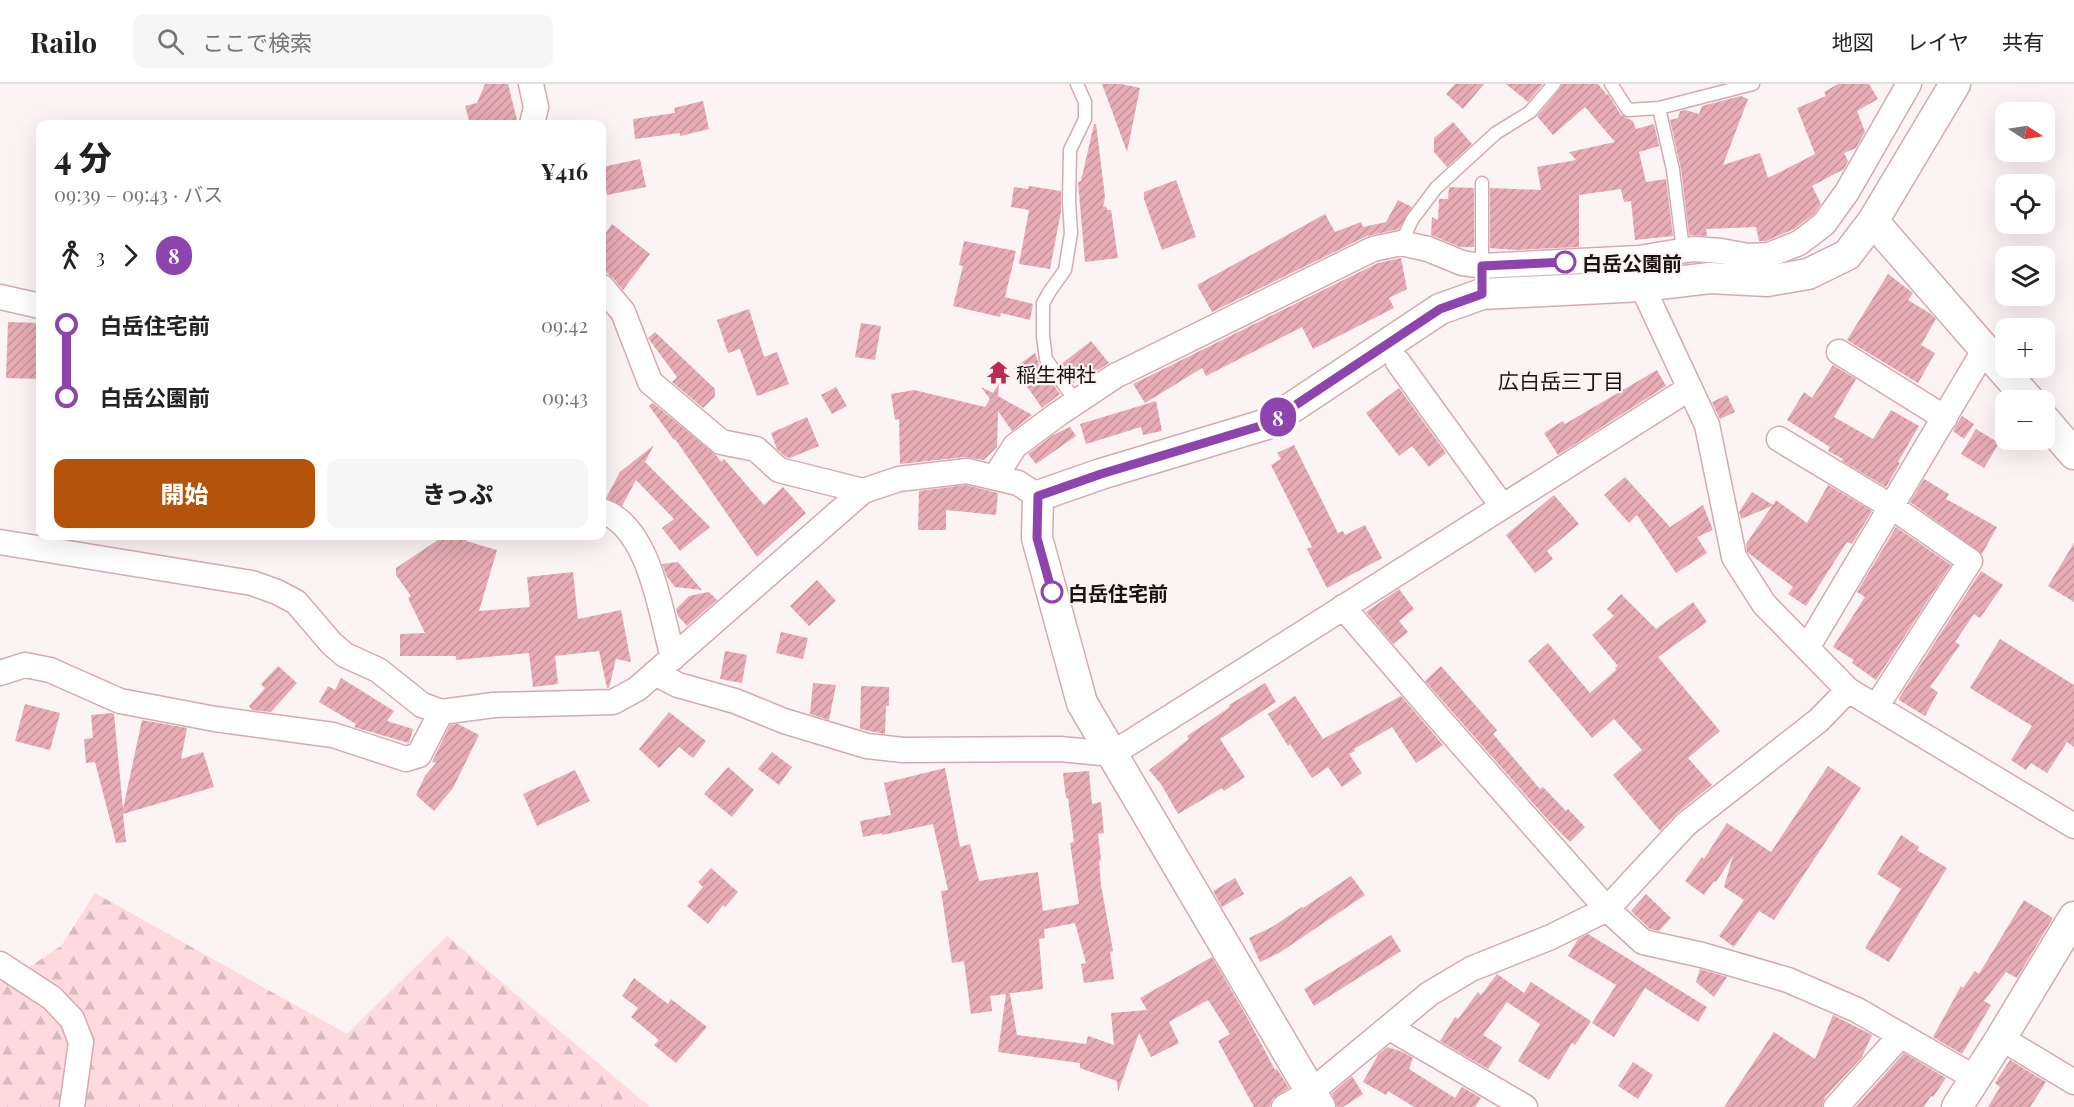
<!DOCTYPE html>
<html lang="ja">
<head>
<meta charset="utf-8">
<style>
  body { margin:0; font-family:"Playfair Display","Noto Sans JP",serif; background:#f6f6f6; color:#222; height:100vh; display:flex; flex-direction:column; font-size:22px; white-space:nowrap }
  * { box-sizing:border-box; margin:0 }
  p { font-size:20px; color:#767676 }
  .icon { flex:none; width:33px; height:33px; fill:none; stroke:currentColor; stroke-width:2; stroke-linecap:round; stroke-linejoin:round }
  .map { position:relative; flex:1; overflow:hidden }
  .sheet { position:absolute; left:36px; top:36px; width:570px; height:420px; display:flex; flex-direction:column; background:#fff; border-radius:12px; box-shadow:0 6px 24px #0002 }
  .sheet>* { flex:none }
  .badge { padding:0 12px; border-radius:20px; font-size:21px; line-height:39px }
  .needle { width:39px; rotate:102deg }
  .controls { position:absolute; left:1995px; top:18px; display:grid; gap:12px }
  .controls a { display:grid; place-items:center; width:60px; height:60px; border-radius:12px; background:#fff; box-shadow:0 6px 24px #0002; font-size:30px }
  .map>.badge { position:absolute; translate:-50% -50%; box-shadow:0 0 0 3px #fff }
  .legs { display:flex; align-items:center; gap:9px; height:66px; padding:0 18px; font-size:20px }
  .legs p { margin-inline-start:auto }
  .head { display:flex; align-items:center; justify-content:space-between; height:102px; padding:0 18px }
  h1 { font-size:33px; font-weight:800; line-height:45px }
  .button { display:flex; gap:12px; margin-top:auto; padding:12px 18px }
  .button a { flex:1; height:69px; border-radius:12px; background:#b45309; color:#fff; font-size:24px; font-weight:800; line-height:69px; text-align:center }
  .button a+a { background:#f6f6f6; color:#222 }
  ul { padding:0 18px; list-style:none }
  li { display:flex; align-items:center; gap:21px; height:72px; font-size:22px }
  li i { display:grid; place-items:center; width:9px; height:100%; margin:0 8px; background:currentColor }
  li i::after { content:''; width:15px; height:15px; margin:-8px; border:4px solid; border-radius:50%; background:#fff }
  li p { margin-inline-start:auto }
  li:first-child i { background:linear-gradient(#0000 50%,currentColor 0) }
  li:last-child i { background:linear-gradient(currentColor 50%,#0000 0) }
  header { display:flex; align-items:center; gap:36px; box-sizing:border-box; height:84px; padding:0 30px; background:#fff; border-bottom:2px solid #e0e0e0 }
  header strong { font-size:28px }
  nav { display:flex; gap:33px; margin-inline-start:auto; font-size:21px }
  .search { width:420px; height:54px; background:#f6f6f6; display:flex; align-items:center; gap:15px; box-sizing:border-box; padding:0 21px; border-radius:12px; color:#767676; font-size:22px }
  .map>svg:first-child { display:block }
  .forest { fill:url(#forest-firs) }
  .building { fill:url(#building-hatch) }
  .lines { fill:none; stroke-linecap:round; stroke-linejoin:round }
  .service-casing { stroke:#d5aaaf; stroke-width:15 }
  .minor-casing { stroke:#d5aaaf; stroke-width:27 }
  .tertiary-casing { stroke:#d5aaaf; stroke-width:33 }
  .service { stroke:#fff; stroke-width:12 }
  .minor { stroke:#fff; stroke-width:24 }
  .tertiary { stroke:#fff; stroke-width:30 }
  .line-1-casing { stroke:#fff; stroke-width:14 }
  .line-1 { stroke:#8e44ad; stroke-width:9 }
  .stop-1-dot { fill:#fff; stroke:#8e44ad; stroke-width:3 }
  .labels { text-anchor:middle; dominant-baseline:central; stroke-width:4.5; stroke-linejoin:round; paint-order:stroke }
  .stop-label { font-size:20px; font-weight:bold; fill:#1e1012; stroke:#fcf3f4; text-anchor:start }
  .poi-label { font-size:20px; fill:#1e1012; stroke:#fcf3f4; text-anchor:start }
  .neighbourhood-label { font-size:21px; fill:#1e1012; stroke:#fcf3f4 }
</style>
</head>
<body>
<header>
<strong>Railo</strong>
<div class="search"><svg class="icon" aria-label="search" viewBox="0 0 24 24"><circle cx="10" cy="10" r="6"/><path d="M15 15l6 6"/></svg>ここで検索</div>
<nav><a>地図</a><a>レイヤ</a><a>共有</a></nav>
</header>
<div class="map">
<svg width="2074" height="1023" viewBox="0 0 2074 1023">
  <defs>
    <pattern id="forest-firs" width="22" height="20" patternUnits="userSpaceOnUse" patternTransform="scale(1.5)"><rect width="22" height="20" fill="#fedade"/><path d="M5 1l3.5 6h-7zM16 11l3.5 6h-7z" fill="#d9babd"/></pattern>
    <pattern id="building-hatch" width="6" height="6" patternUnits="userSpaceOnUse" patternTransform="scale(1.5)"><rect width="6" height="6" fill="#e7acb4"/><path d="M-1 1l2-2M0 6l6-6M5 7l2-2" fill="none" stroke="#c6939a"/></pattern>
  </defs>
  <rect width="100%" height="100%" fill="#fcf3f4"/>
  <path class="forest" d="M 95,809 L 347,950 L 447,852 L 650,1023 L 0,1023 L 0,898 L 9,897 L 62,861 Z"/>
  <path class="building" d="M 485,0 L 508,0 L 518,40 L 470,40 L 465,22 L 477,19 Z
    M 1102,0 L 1121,0 L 1140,4 L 1127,68 Z
    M 1455,0 L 1484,0 L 1463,25 L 1446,10 Z
    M 1506,0 L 1543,0 L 1528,18 Z
    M 1562,0 L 1598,0 L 1607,11 L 1608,10 L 1621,31 L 1633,37 L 1636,45 L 1654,40 L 1659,62 L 1639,68 L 1646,98 L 1666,95 L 1673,152 L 1635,156 L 1631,117 L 1624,118 L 1621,105 L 1579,111 L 1579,163 L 1515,166 L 1490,164 L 1490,104 L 1541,106 L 1537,83 L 1576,76 L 1569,68 L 1615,58 L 1585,23 L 1553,51 L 1537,32 L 1560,5 Z
    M 1838,0 L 1869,0 L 1878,15 L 1857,27 L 1865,48 L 1856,64 L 1844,69 L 1848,77 L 1844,85 L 1812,102 L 1821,120 L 1814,130 L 1794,145 L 1766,157 L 1759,157 L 1756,143 L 1706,145 L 1707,152 L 1689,151 L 1681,85 L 1670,36 L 1678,34 L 1680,27 L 1686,26 L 1699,30 L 1702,22 L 1741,12 L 1748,15 L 1723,81 L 1760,69 L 1768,94 L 1815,70 L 1797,24 L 1826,12 L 1824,8 Z
    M 703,17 L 709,45 L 680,52 L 680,49 L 635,55 L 633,35 L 675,29 L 674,24 Z
    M 1453,38 L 1472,60 L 1447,83 L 1434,68 L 1434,54 Z
    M 1094,40 L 1096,40 L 1105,113 L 1103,123 L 1106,122 L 1107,126 L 1111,126 L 1118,174 L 1085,178 L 1078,98 L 1081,97 Z
    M 640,75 L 646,103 L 607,111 L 602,83 Z
    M 1176,96 L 1196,153 L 1162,166 L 1144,115 L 1144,108 Z
    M 1029,102 L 1061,107 L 1061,127 L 1050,185 L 1019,180 L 1029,126 L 1011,123 L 1014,103 L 1028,105 Z
    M 1449,103 L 1474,104 L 1474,163 L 1460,163 L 1431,151 L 1432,133 L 1438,136 L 1439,115 L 1448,115 Z
    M 1398,116 L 1412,123 L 1399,145 L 1367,152 L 1212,228 L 1197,201 L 1325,130 L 1335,148 L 1361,138 L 1363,143 L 1386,138 Z
    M 612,140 L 650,170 L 623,206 L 613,194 L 602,185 L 602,154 Z
    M 964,157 L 1016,167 L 1005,213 L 1033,220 L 1030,236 L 1001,229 L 1000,233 L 953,222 L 963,182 L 959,181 Z
    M 1401,174 L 1407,205 L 1389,214 L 1394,224 L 1313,265 L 1302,243 L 1206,292 L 1202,284 L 1145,319 L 1133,300 L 1378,179 Z
    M 1888,190 L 1913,209 L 1908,216 L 1931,230 L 1936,235 L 1921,261 L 1935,269 L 1918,299 L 1847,256 Z
    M 749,225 L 764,273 L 777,268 L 789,300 L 757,312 L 740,265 L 728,269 L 717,236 Z
    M 8,238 L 40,239 L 40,295 L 6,294 Z
    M 861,239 L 881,242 L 875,276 L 855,273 Z
    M 655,248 L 715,305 L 715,312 L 703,324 L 672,298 L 677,293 L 648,254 Z
    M 1091,257 L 1109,279 L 1084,295 L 1081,292 L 1073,299 L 1060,281 Z
    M 1035,269 L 1039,280 L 1060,310 L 1042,324 L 1014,284 Z
    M 1833,281 L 1856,295 L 1834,333 L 1873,355 L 1891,326 L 1919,342 L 1898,378 L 1900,379 L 1886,403 L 1842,377 L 1843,375 L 1828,367 L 1830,363 L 1787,336 L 1804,308 L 1812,314 Z
    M 1657,286 L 1666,302 L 1558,371 L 1544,349 L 1563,337 L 1565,340 Z
    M 999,299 L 998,312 L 1032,331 L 1012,347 L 998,327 L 997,363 L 984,376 L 965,373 L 900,380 L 899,335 L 895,336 L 891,310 L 914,306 L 985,323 L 990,315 L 981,303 L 993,309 Z
    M 836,303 L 847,322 L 832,330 L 821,311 Z
    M 1399,304 L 1446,369 L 1429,383 L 1412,362 L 1399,372 L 1366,329 Z
    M 1727,311 L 1735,328 L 1720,335 L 1712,318 Z
    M 1156,317 L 1162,347 L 1143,351 L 1141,343 L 1086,360 L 1080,340 Z
    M 653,319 L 716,371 L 721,378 L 724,375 L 764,421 L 783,403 L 806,429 L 757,473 L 675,355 L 674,356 L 649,322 Z
    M 1962,332 L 1974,340 L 1964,355 L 1953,347 Z
    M 807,333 L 819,362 L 790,374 L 786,373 L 777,365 L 771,349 Z
    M 1070,343 L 1076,352 L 1036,380 L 1028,370 L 1053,351 Z
    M 1976,345 L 1999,359 L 1984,384 L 1961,370 Z
    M 654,361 L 645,378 L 710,443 L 680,467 L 662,444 L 674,435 L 636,396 L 622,422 L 606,414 L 620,388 Z
    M 1294,361 L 1338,449 L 1343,447 L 1345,451 L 1365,441 L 1382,474 L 1327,504 L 1307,465 L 1312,463 L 1271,381 L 1281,375 L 1277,369 Z
    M 1625,393 L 1670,443 L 1703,421 L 1713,446 L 1697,453 L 1707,469 L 1676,489 L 1637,431 L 1629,439 L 1604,411 Z
    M 1924,395 L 1949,410 L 1946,415 L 1997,443 L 1982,470 L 1910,418 Z
    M 966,401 L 998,409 L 996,431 L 946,426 L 946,446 L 918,446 L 919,407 Z
    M 1828,401 L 1872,427 L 1852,460 L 1847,458 L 1806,522 L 1788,510 L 1793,503 L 1747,468 L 1746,460 L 1772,422 L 1741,435 L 1739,428 L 1752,408 L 1773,421 L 1776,416 L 1807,439 Z
    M 1554,411 L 1579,440 L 1547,467 L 1553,475 L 1535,489 L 1506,451 Z
    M 1896,443 L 1951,481 L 1876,596 L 1852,579 L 1854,576 L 1833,563 L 1865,513 L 1857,508 Z
    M 444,452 L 471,452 L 466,457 L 497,466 L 479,527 L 530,523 L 527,493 L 573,488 L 578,535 L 621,526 L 631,578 L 616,575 L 609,604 L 607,604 L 599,567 L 555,572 L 558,600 L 533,603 L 529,569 L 456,576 L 456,572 L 400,572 L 400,550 L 425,549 L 408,514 L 411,512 L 396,491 L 396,484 Z
    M 2074,459 L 2074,518 L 2048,502 Z
    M 678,478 L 702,506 L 675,503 L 667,493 L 662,480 Z
    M 1981,487 L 2003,501 L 1980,534 L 1974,530 L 1955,558 L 1960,561 L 1930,603 L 1938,608 L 1925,632 L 1899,616 L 1899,614 Z
    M 817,496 L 836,517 L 809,542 L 790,522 Z
    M 1399,505 L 1414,525 L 1399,537 L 1408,548 L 1393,560 L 1366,528 Z
    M 709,508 L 717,516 L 687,542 L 678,532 L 676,525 L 689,512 Z
    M 1621,510 L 1656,545 L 1693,518 L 1707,538 L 1658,573 L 1720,647 L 1688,674 L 1712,701 L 1677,729 L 1660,747 L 1613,691 L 1642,666 L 1614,635 L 1592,654 L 1528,577 L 1548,559 L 1590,609 L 1616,586 L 1615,584 L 1618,582 L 1592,551 L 1614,532 L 1607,525 Z
    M 781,548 L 808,554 L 803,575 L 776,569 Z
    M 2000,555 L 2074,601 L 2074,663 L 2067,658 L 2047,689 L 2031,679 L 2026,686 L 2011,676 L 2032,642 L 1970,604 Z
    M 725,567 L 747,571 L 742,599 L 720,595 Z
    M 278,582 L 297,599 L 271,628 L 252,626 L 249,622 L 265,604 L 261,600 Z
    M 1441,582 L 1497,646 L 1493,650 L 1540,705 L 1543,703 L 1566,727 L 1568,725 L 1585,743 L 1570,758 L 1548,736 L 1425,597 Z
    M 341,594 L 394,627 L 387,637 L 413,645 L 409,659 L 354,643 L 356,640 L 319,618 L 328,602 L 335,606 Z
    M 813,599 L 836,601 L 829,636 L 810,630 Z
    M 1265,599 L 1276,618 L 1220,655 L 1245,693 L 1224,707 L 1222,704 L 1178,730 L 1161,700 L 1149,686 L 1189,655 L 1187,652 L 1230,623 L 1229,621 Z
    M 861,602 L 889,603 L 889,622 L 886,622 L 885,650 L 860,645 Z
    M 1295,612 L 1323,655 L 1401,612 L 1443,661 L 1416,679 L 1392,643 L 1354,665 L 1355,667 L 1349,670 L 1362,689 L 1342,703 L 1328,683 L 1312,694 L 1290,660 L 1288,662 L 1268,630 Z
    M 25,620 L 60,629 L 50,666 L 15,657 Z
    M 669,628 L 706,657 L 693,674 L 679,663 L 659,684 L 639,665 Z
    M 112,629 L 114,630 L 123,725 L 142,636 L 187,644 L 181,675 L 203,668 L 214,703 L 123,730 L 126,758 L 116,759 L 95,678 L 86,679 L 84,655 L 93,654 L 91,631 Z
    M 458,640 L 479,651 L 453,704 L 434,727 L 416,711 L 425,692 L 436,679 L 432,678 L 450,641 Z
    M 772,668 L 792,683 L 779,701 L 758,685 Z
    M 1828,682 L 1861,704 L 1774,836 L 1759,827 L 1734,863 L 1719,852 L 1744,816 L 1724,803 L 1733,772 L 1716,798 L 1714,797 L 1704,811 L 1685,797 L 1702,773 L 1704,775 L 1727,739 L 1771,768 Z
    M 728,683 L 754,706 L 732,733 L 704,710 Z
    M 945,684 L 960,763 L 970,760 L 979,797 L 1038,788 L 1043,827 L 1079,820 L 1070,759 L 1074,758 L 1068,714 L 1066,714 L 1063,689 L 1089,687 L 1092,720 L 1101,718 L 1104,749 L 1098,750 L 1101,776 L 1099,777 L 1101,801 L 1113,867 L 1110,868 L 1114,895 L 1084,899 L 1081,880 L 1086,879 L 1075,839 L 1044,845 L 1045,854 L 1039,855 L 1043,905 L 990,912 L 992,927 L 971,930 L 964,877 L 952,879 L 941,807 L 948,806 L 933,740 L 882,751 L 882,749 L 863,753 L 860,737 L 891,731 L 884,699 Z
    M 575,686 L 590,717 L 537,742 L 523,710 Z
    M 1901,751 L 1919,763 L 1917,766 L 1947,784 L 1889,878 L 1865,864 L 1901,805 L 1877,790 Z
    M 711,784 L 738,808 L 725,823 L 723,821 L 708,840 L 687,822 L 703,803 L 698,798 Z
    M 1351,792 L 1365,811 L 1279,869 L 1260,878 L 1249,854 L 1272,843 L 1302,823 L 1303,824 Z
    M 1235,794 L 1244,810 L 1222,823 L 1213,807 Z
    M 1646,810 L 1671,834 L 1659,847 L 1650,845 L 1631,827 Z
    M 2024,816 L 2053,834 L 2017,894 L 2006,888 L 1984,917 L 1991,921 L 1962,970 L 1933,953 L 1961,902 L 1963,904 L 1975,887 L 1979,890 Z
    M 1588,850 L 1707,923 L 1698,938 L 1645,904 L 1614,953 L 1592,939 L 1616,901 L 1568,872 L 1578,855 Z
    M 1391,851 L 1401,867 L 1314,922 L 1304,905 Z
    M 1212,873 L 1248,935 L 1275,986 L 1277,985 L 1289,1004 L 1272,1015 L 1270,1023 L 1254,1023 L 1218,957 L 1230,950 L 1208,916 L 1169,938 L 1179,959 L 1151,973 L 1139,949 L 1118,1008 L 1117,997 L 1080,984 L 1080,979 L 998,968 L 1006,910 L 1010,910 L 1017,951 L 1086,960 L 1088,952 L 1114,961 L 1111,929 L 1147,926 L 1140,914 Z
    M 1700,885 L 1727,893 L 1714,913 L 1696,898 Z
    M 1497,890 L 1524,909 L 1531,898 L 1591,937 L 1575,961 L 1572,959 L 1549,996 L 1518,977 L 1540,940 L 1507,918 L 1483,951 L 1502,963 L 1488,985 L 1440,957 L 1455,933 L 1458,935 L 1478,908 L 1481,911 Z
    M 634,894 L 668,920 L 671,915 L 707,943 L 676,979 L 654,961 L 659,956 L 631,933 L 638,924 L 622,912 Z
    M 1833,931 L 1872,951 L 1862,973 L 1825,1013 L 1822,1023 L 1724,1023 L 1774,948 L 1815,975 Z
    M 1387,963 L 1403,968 L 1413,974 L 1409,985 L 1455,1014 L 1462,1003 L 1481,1014 L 1475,1023 L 1414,1023 L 1388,1007 L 1386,1011 L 1363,998 L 1378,971 Z
    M 1904,969 L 1946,994 L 1933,1013 L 1931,1012 L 1924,1023 L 1856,1023 Z
    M 2010,976 L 2046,998 L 2030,1023 L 1988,1023 L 2000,1003 L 1995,999 Z
    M 1633,978 L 1653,991 L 1638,1015 L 1618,1002 Z
    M 1352,992 L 1363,1010 L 1343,1023 L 1337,1023 L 1332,1009 Z"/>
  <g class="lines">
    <defs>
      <path id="service" d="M 1611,0 L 1628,26 L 1659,24
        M 1482,99 L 1482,185
        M 1401,159 L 1412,136 L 1436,104 L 1496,49 L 1530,28 L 1554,0
        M 1683,166 L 1673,86 L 1659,24 L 1753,0
        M 1076,318 L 1046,275 L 1043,252 L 1043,219 L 1050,207 L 1065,186 L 1071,149 L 1069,118 L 1070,66 L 1085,35 L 1085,18 L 1077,0"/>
      <path id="minor" d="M 531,0 L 536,23 L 532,40
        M 1640,185 L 1642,202 L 1707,341 L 1734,473 L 1764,520 L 1848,606 L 2074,742
        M 602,203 L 623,228 L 650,298 L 721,358 L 756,365 L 779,386 L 863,407
        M 0,213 L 40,222
        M 1839,268 L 1945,334
        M 1398,278 L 1502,422
        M 1779,355 L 1892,423 L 1970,477 L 1876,623
        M 995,393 L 1015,362 L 1058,330 L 1115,292 L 1373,165 L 1401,159 L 1428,165 L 1462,179 L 1482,182 L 1639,174 L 1693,165 L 1721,167 L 1748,172 L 1769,171 L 1799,159 L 1824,140 L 1847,108 L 1909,0
        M 602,427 C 650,443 661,530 673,574
        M 0,458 L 252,499 L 277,508 L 296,518 L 332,560 L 345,571 L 378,586 L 422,621 L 441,628 L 494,621 L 613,618 L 637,605 L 863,407 L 899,395 L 967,387 L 1018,399 L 1038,412
        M 1343,523 L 1436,631 L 1607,825 L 1643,858 L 1702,871 L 1788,896 L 1857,926 L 1975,994
        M 1807,564 L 1985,265
        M 0,589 L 25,581 L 50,586 L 120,617 L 215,635 L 333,651 L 406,675 L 419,671 L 441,628
        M 655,589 L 678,601 L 735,617 L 784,637 L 867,662 L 903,666 L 1060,665 L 1112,670 L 1690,304
        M 0,880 L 52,914 L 72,935 L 81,958 L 72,1023
        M 1390,944 L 1525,1023
        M 2001,954 L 2074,998
        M 1284,1023 L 1312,1007 L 1429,910 L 1471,885 L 1551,853 L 1607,825 L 1686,740 L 1819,636 L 1848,606
        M 1836,1023 L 1901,951"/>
      <path id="tertiary" d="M 1873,137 L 2029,316
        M 2044,335 L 2074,370
        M 1320,1023 L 1082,619 L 1037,454 L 1038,412 L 1101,390 L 1267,340 L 1440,225 L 1482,210 L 1642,202 L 1710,194 L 1767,197 L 1808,190 L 1847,171 L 1873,137 L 1955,0
        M 1957,1023 L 2001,954 L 2074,833"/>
    </defs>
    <use href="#service" class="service-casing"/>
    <use href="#minor" class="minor-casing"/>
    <use href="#tertiary" class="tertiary-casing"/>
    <use href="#service" class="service"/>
    <use href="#minor" class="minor"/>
    <use href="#tertiary" class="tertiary"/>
  </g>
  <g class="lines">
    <defs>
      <path id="line-1" d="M 1052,508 L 1037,454 L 1038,412 L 1101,390 L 1267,340 L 1440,225 L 1482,210 L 1482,182 L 1565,178"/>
    </defs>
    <use href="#line-1" class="line-1-casing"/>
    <use href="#line-1" class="line-1"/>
  </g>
  <defs>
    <symbol id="temple-bare" viewBox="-9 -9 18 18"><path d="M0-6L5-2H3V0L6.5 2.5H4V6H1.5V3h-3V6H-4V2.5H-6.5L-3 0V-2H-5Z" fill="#bb2b52" stroke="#fcf3f4" stroke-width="2.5" paint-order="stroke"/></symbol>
  </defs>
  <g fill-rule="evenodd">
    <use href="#temple-bare" x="982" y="272" width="33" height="33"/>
  </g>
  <g class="stop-1-dot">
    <circle cx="1565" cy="178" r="10"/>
    <circle cx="1052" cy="508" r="10"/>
  </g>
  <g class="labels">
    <g class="stop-label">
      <text x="1582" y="178">白岳公園前</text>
      <text x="1068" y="508">白岳住宅前</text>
    </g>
    <g class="poi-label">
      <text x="1016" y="289">稲生神社</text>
    </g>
    <g class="neighbourhood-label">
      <text x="1561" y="296">広白岳三丁目</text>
    </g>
  </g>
</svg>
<div class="controls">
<a><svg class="needle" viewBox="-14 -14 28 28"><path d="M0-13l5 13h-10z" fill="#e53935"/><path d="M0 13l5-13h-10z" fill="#767676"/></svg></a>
<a><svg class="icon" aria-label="locate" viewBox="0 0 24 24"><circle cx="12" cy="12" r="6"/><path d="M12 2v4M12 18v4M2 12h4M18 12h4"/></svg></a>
<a><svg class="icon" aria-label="layers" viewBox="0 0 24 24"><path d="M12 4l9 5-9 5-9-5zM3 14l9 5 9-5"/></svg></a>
<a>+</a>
<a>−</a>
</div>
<b class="badge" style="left:1278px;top:333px;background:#8e44ad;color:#fff">8</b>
<section class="sheet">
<div class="head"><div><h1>4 分</h1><p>09:39 – 09:43 · バス</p></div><b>¥416</b></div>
<div class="legs"><svg class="icon" aria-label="walk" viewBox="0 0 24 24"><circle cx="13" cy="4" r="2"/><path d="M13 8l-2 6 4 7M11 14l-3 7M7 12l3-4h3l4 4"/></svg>3<svg class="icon" aria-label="forward" viewBox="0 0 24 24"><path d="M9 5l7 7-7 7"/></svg><b class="badge" style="background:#8e44ad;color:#fff">8</b></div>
<ul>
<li><i style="color:#8e44ad"></i><b>白岳住宅前</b><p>09:42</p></li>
<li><i style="color:#8e44ad"></i><b>白岳公園前</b><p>09:43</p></li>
</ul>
<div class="button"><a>開始</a><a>きっぷ</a></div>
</section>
</div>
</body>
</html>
